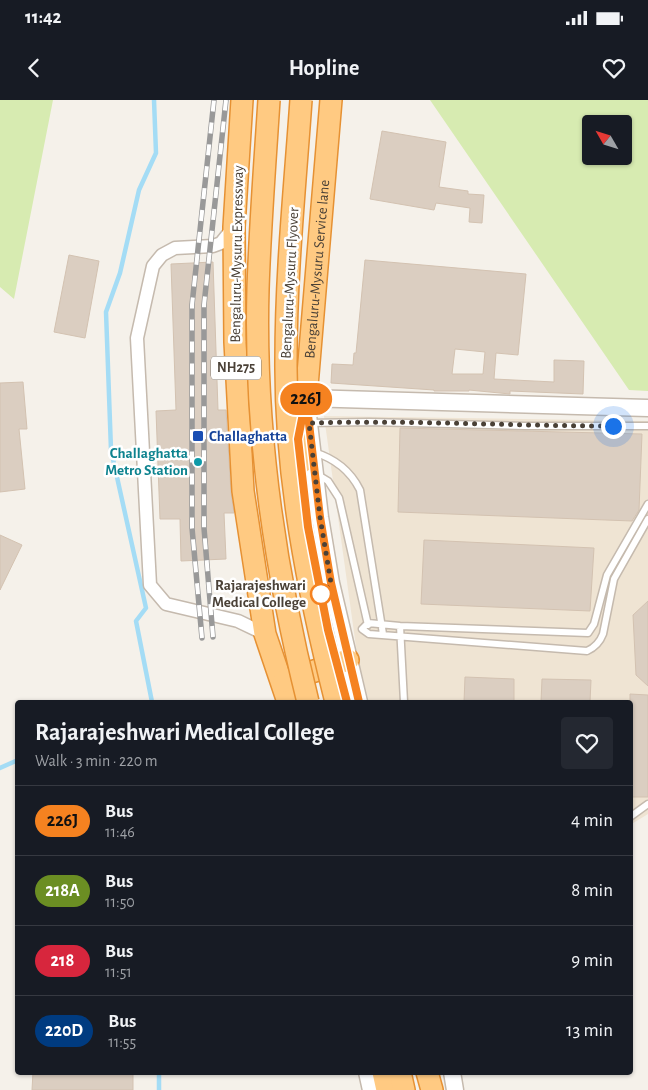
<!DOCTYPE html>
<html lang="en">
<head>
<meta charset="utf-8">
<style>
  body { margin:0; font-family:"Alegreya Sans",sans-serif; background:#242831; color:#f1f3f6; height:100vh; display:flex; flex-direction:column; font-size:19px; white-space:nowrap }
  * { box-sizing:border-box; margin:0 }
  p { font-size:16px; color:#9ea1a6 }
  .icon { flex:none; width:28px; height:28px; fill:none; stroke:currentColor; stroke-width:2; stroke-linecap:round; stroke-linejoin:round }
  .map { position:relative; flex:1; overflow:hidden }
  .sheet { position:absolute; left:15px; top:600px; width:618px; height:375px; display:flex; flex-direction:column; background:#171b24; border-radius:5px; box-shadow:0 1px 4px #0004 }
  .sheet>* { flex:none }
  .badge { padding:0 10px; border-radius:16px; font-size:18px; line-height:32px }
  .needle { width:32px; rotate:309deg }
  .controls { position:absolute; left:582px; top:15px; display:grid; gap:10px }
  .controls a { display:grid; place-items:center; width:50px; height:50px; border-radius:5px; background:#171b24; box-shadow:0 1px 4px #0004; font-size:25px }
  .you { position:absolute; width:25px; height:25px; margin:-12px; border:4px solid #fff; border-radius:50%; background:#1a73e8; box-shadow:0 0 0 8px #1a73e833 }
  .map>.badge { position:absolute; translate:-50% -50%; box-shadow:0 0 0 2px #fff }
  .round { display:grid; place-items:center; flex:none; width:52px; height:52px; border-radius:5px; background:#242831 }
  .summary { display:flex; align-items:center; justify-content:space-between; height:85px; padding:0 20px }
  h1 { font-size:24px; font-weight:600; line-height:38px }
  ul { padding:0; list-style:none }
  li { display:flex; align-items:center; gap:15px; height:70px; padding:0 20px; border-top:1px solid #363941 }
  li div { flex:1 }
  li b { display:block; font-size:19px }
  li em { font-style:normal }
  li .badge { min-width:55px; font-weight:700; text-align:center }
  .status { display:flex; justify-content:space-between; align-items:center; height:35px; padding:0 25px; background:#171b24; direction:ltr }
  .status svg { height:14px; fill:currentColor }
  header { display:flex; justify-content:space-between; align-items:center; height:65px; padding:0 20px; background:#171b24; font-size:22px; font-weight:600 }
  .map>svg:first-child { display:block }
  .education { fill:#efe4d3 }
  .green { fill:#d7ebb1; fill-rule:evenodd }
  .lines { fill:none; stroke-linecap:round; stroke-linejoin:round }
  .stream { stroke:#a4dcf5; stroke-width:4.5 }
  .building { fill:#dbcec1; stroke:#d3c2b1; fill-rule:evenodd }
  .service-casing { stroke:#c5baae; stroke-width:9 }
  .minor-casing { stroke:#c5baae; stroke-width:15 }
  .tertiary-casing { stroke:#c5baae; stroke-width:19 }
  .trunk-casing { stroke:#e69133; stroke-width:24 }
  .service { stroke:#fff; stroke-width:6 }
  .minor { stroke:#fff; stroke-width:12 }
  .tertiary { stroke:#fff; stroke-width:16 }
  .trunk { stroke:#ffca82; stroke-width:21 }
  .rail-casing { stroke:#999; stroke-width:5.5 }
  .rail { stroke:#fff; stroke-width:4; stroke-dasharray:11; stroke-linecap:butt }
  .trunk-bridge-casing { stroke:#e69133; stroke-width:24; stroke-linecap:butt }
  .trunk-bridge { stroke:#ffca82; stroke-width:21 }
  .line-casing { stroke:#fff; stroke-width:11 }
  .line { stroke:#f58220; stroke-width:8 }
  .walk { stroke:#4a4137; stroke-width:5; stroke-dasharray:0 9 }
  .transit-dot { fill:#1a4fb4; stroke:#fff; stroke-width:2 }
  .culture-dot { fill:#0f9aa8; stroke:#fff; stroke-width:2 }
  .stop-dot { fill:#fff; stroke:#f58220; stroke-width:2.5 }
  .labels { text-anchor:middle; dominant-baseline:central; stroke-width:5; stroke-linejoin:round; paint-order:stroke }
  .shield { fill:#fff; stroke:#807a73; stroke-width:1 }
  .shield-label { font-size:14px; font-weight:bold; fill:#4a4137 }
  .street-label { font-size:15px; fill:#4a4137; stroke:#fff }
  .transit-label { font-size:15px; font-weight:bold; fill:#164399; stroke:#fff; text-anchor:start }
  .culture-label { font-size:15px; font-weight:bold; fill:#0d838f; stroke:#fff; text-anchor:end }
  .stop-label { font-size:15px; font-weight:bold; fill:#4a4137; stroke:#fff; text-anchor:end }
</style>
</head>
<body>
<div class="status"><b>11:42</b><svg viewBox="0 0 49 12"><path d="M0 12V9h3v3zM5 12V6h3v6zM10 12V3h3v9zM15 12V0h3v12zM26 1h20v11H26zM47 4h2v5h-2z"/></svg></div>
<header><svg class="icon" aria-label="back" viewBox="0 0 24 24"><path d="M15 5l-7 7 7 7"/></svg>Hopline<svg class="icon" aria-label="heart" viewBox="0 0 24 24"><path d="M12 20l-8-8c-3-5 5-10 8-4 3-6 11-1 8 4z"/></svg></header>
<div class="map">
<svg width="648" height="990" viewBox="0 0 648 990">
  <rect width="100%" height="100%" fill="#f5f1ea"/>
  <path class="education" d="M 324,316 L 648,321 L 648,714 L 630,725 L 630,602 L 369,602 L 357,554 Z"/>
  <path class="green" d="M 0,0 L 53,0 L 14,199 L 0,187 Z
    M 430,0 L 648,0 L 648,291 L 629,290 ZM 591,24 L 624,24 L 624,56 L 591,56 Z"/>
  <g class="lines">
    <path class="stream" d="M 152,602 L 136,521 L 146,508 L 111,350 L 106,212 L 120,173 L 139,90 L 156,53 L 154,0
      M 0,668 L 18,660
      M 159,990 L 159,972"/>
  </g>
  <path class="building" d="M 382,31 L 446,42 L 439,87 L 468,91 L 468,94 L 484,95 L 482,123 L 469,122 L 470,108 L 436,103 L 434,110 L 370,99 Z
    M 69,155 L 99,161 L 85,238 L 54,232 Z
    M 365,160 L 526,174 L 518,255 L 496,253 L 494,279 L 554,282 L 554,260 L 584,261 L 583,294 L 510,291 L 510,294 L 469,290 L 469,291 L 434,291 L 434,290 L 331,283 L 332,264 L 353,265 L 354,253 L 356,253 ZM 455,249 L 485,252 L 483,274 L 452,274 Z
    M 213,162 L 218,310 L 226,310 L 231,392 L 234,413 L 224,413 L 226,459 L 181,461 L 180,419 L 160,419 L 156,311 L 176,310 L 171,164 Z
    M 23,282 L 27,329 L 19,329 L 25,389 L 0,392 L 0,283 Z
    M 400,328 L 642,334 L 639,410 L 632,421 L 398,412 Z
    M 0,435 L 22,445 L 0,490 Z
    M 424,440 L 594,448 L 590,511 L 421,504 Z
    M 648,501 L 648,586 L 636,575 L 633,515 Z
    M 465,577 L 514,579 L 514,602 L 464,602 Z
    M 542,579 L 591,580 L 590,602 L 541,602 Z
    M 630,594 L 648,595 L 648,697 L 630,697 Z
    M 33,972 L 133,972 L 133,990 L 32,990 Z"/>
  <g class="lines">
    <defs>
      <path id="service" d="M 309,323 L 369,322 L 525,326 L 648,326
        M 313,352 C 334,358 350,370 360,390 L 383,534
        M 318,375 L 328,381 L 339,398 L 368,525
        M 648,404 L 607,475 L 594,524 L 588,533 L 400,526 L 368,523 L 362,529 L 369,534 L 587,551 C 596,547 600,542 603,534 L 614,479 L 648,419
        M 400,526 L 404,602
        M 630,717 L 648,704"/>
      <path id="minor" d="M 233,128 L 221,143 L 213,146 L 175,148 L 162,155 L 153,166 L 137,238 L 150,485 L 166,504 L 238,521 L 265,534"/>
      <path id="tertiary" d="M 359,602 L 331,483 L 320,417 L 306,298 L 648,308
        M 367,972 L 371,990
        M 452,972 L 455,990"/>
      <g id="trunk">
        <path d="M 242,0 L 234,127 L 235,242 L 243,391 L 265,534 L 288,602"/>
        <path id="s1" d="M 301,363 L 299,339 L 306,298 L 331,0"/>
        <path d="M 284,581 L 348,560"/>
        <path d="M 383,972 L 387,990"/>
        <path d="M 400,972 L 404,990"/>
        <path d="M 427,972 L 432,990"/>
      </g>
    </defs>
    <use href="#service" class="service-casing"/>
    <use href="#minor" class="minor-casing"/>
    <use href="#tertiary" class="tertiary-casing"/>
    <use href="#trunk" class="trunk-casing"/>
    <use href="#service" class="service"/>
    <use href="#minor" class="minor"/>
    <use href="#tertiary" class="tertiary"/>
    <use href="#trunk" class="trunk"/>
    <defs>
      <path id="rail" d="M 213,537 L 204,428 L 204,205 L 226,0
        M 202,538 L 192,428 L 192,205 L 214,0"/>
    </defs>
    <use href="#rail" class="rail-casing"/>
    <use href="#rail" class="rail"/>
    <defs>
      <path id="trunk-bridge" d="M 269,0 C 265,63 260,126 258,189 C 254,330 274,466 308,602
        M 301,0 C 295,86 286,173 286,260 C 285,376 308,491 336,602"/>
    </defs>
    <use href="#trunk-bridge" class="trunk-bridge-casing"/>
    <use href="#trunk-bridge" class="trunk-bridge"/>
  </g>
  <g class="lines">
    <defs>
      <path id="line" d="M 347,602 L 328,530 L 308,427 L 298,339 L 306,298 L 320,417 L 331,483 L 359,602"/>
    </defs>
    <use href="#line" class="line-casing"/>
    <use href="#line" class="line"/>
    <path class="walk" d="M 321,494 L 331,483 L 320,417 L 309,323 C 410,320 512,326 613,326"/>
  </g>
  <rect class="transit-dot" x="192" y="330" width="12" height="12" rx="2.5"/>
  <circle class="culture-dot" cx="198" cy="362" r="5"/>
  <circle class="stop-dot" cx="321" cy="494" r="10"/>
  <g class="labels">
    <rect class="shield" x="211" y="256.5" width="50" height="23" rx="4"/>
    <g class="shield-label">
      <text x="236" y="268">NH275</text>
    </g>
    <g class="street-label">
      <text transform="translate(237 154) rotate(-89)">Bengaluru-Mysuru Expressway</text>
      <text stroke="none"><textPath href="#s1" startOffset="195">Bengaluru-Mysuru Service lane</textPath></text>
      <text transform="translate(290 183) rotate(-87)">Bengaluru-Mysuru Flyover</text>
    </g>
    <g class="transit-label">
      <text x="209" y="336">Challaghatta</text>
    </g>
    <g class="culture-label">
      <text x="188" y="353">Challaghatta<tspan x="188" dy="17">Metro Station</tspan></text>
    </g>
    <g class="stop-label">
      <text x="306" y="485">Rajarajeshwari<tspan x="306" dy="17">Medical College</tspan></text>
    </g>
  </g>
</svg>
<div class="controls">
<a><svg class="needle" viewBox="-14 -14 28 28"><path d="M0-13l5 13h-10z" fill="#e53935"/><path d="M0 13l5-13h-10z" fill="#9ea1a6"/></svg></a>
</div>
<div class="you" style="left:613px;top:326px"></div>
<b class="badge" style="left:306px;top:299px;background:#f58220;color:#111">226J</b>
<section class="sheet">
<div class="summary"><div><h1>Rajarajeshwari Medical College</h1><p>Walk · 3 min · 220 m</p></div><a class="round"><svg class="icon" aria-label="heart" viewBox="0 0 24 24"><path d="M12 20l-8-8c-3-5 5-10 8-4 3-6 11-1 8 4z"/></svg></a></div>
<ul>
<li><span class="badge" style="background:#f58220;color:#111">226J</span><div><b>Bus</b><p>11:46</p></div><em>4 min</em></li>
<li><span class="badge" style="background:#6b8e23;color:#fff">218A</span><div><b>Bus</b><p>11:50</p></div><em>8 min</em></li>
<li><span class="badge" style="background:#d7263d;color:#fff">218</span><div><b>Bus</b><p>11:51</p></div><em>9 min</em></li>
<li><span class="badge" style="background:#003b80;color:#fff">220D</span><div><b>Bus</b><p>11:55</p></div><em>13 min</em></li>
</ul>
</section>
</div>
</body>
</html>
